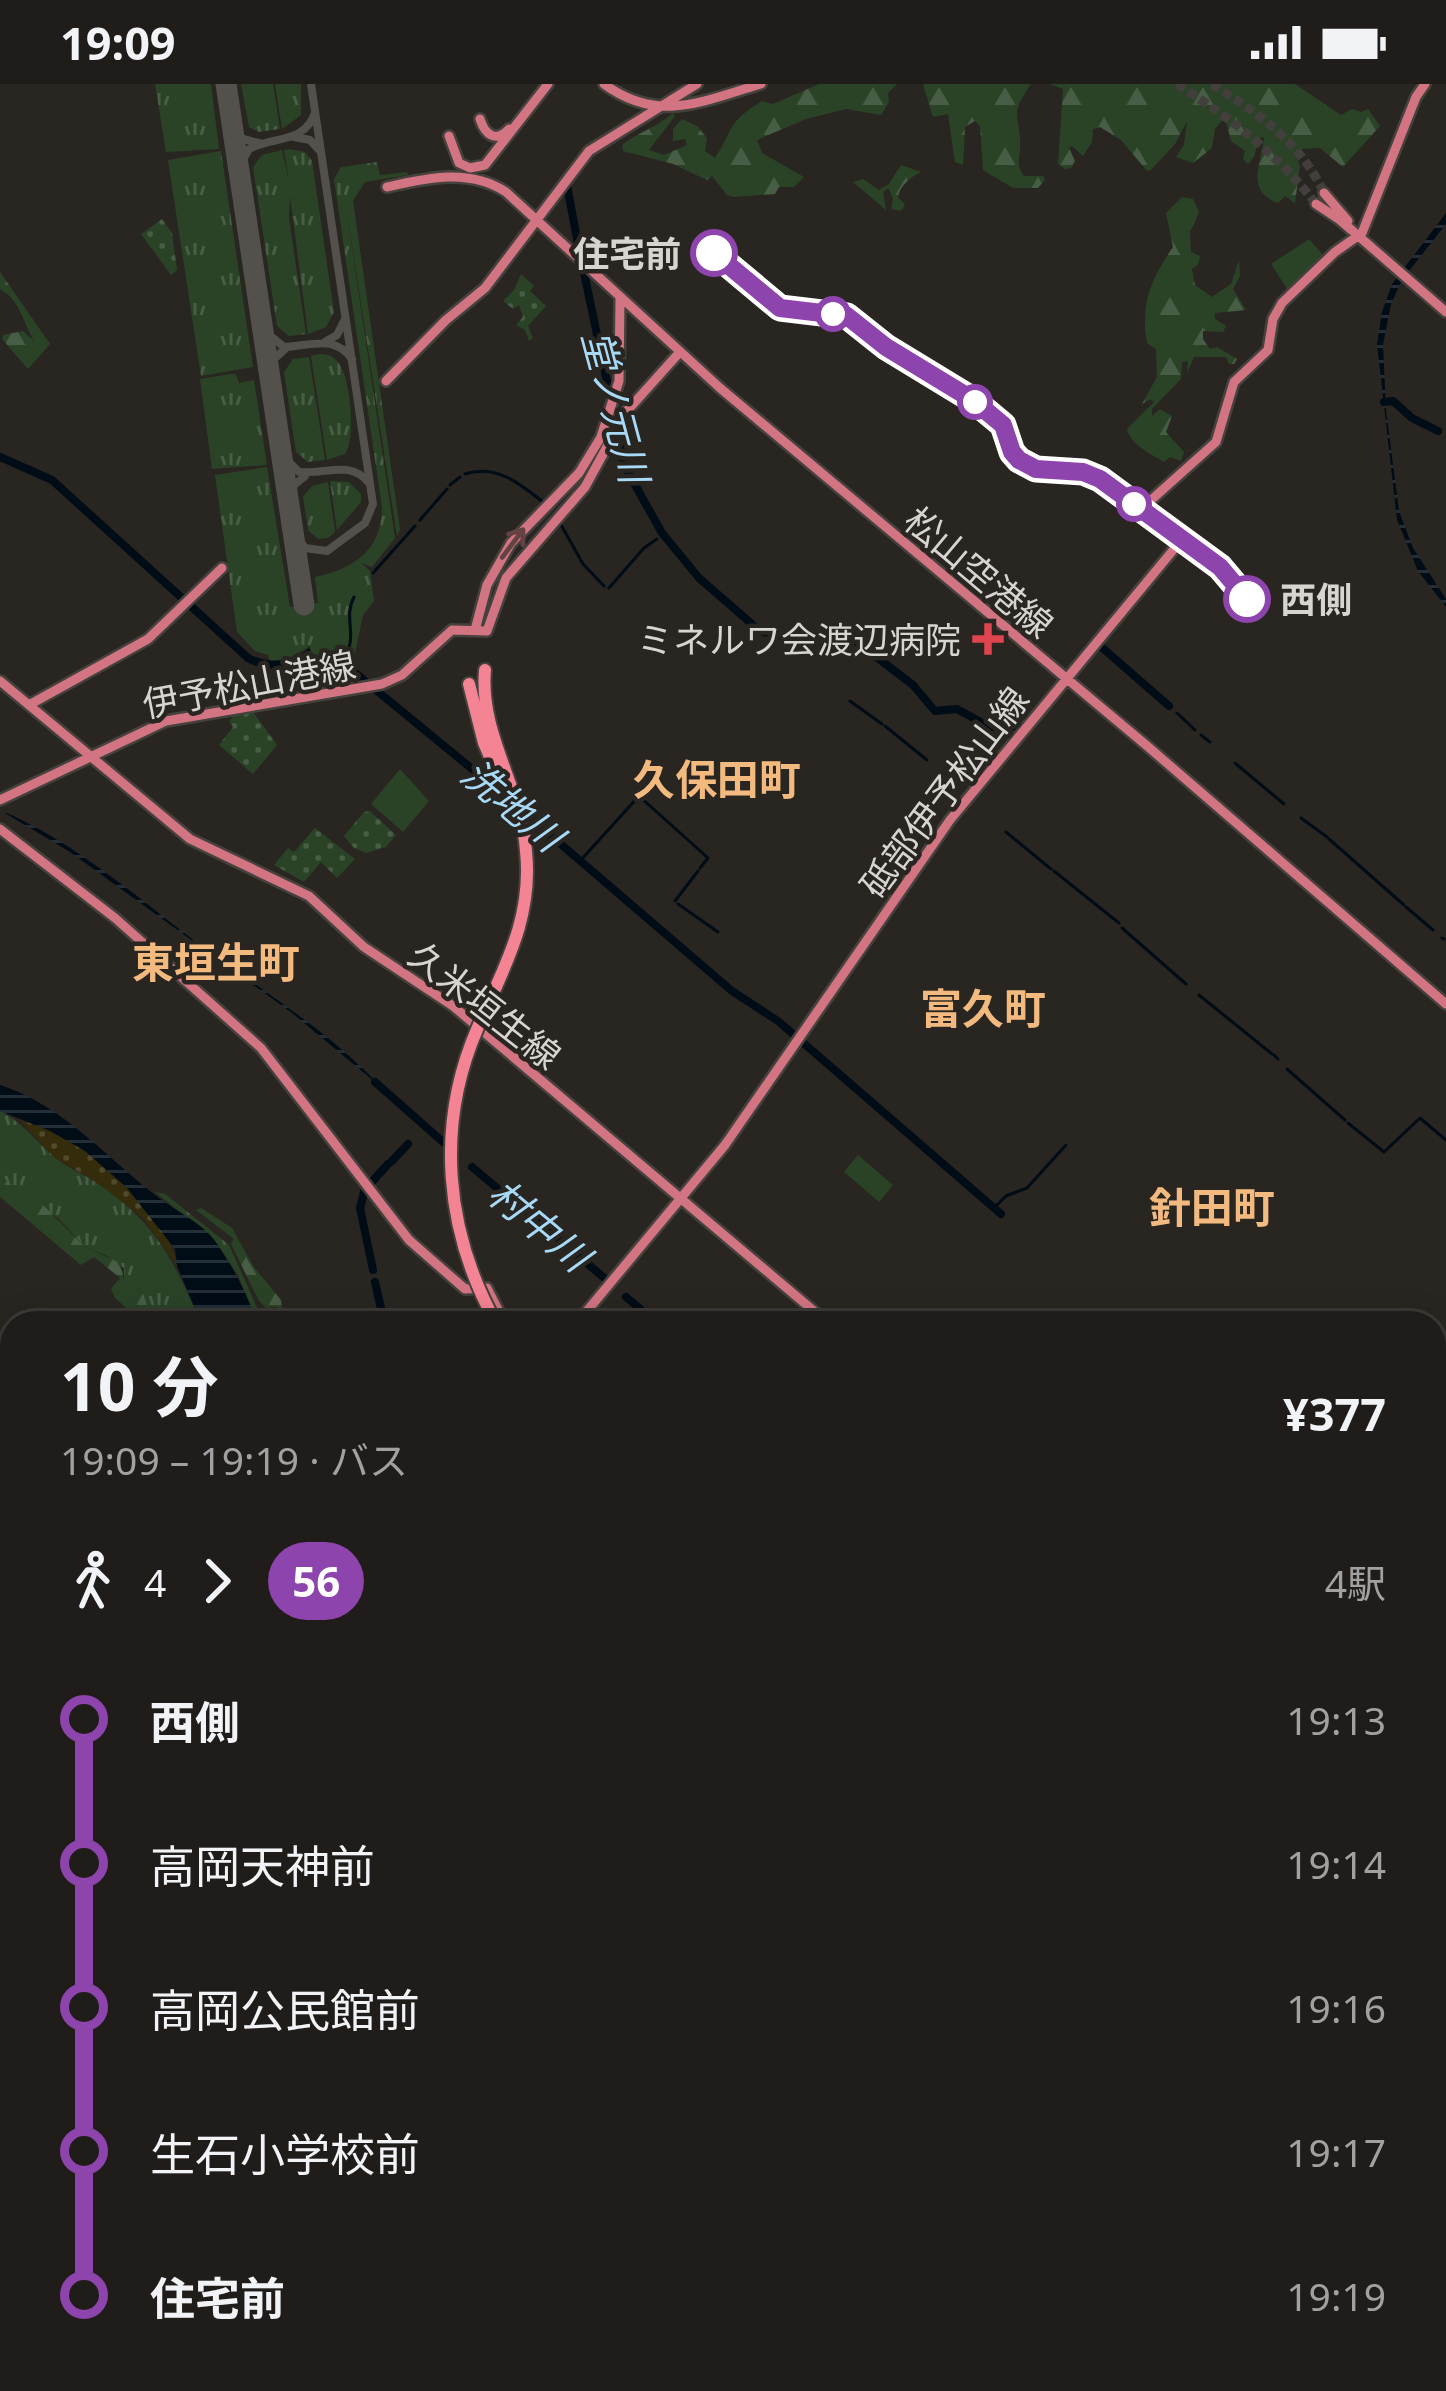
<!DOCTYPE html>
<html lang="ja">
<head>
<meta charset="utf-8">
<style>
  body { margin:0; font-family:"Noto Sans","Noto Sans JP",sans-serif; background:#2c2926; color:#f1f3f6; height:100vh; display:flex; flex-direction:column; font-size:45px; white-space:nowrap }
  * { box-sizing:border-box; margin:0 }
  p { font-size:39px; color:#a1a1a2 }
  .icon { flex:none; width:66px; height:66px; fill:none; stroke:currentColor; stroke-width:2; stroke-linecap:round; stroke-linejoin:round }
  .map { position:relative; flex:1; overflow:hidden }
  .side { position:absolute; left:0px; top:1227px; width:1446px; height:1080px; display:flex; flex-direction:column; background:#1f1c19; border-radius:36px 36px 0 0; box-shadow:0 6px 30px #0003,0 0 0 3px #3c3a38 }
  .side>* { flex:none }
  .badge { padding:0 24px; border-radius:39px; font-size:42px; line-height:78px }
  .map>.badge { position:absolute; translate:-50% -50%; box-shadow:0 0 0 6px #fff }
  .legs { display:flex; align-items:center; gap:18px; height:132px; padding:0 60px; font-size:39px }
  .legs p { margin-inline-start:auto }
  .head { display:flex; align-items:center; justify-content:space-between; height:204px; padding:0 60px }
  h1 { font-size:66px; font-weight:700; line-height:90px }
  ul { padding:0 60px; list-style:none }
  li { display:flex; align-items:center; gap:42px; height:144px; font-size:45px }
  li i { display:grid; place-items:center; width:18px; height:100%; margin:0 15px; background:currentColor }
  li i::after { content:''; width:30px; height:30px; margin:-15px; border:9px solid; border-radius:50%; background:#1f1c19 }
  li p { margin-inline-start:auto }
  li:first-child i { background:linear-gradient(#0000 50%,currentColor 0) }
  li:last-child i { background:linear-gradient(currentColor 50%,#0000 0) }
  .status { display:flex; justify-content:space-between; align-items:center; height:84px; padding:0 60px; background:#1f1c19; direction:ltr }
  .status svg { height:33px; fill:currentColor }
  .map>svg:first-child { display:block }
  .grass { fill:url(#grass-tufts) }
  .forest { fill:url(#forest-firs) }
  .sand { fill:url(#sand-dots) }
  .park { fill:url(#park-dots) }
  .pitch { fill:#2a4327 }
  .water { fill:url(#water-rules) }
  .lines { fill:none; stroke-linecap:round; stroke-linejoin:round }
  .stream { stroke:#000c16; stroke-width:3 }
  .river { stroke:#000c16; stroke-width:8 }
  .taxiway { stroke:#54514d; stroke-width:8 }
  .runway { stroke:#54514d; stroke-width:21 }
  .major-tunnel { stroke:#433f3c; stroke-width:9; stroke-dasharray:9 4.5; stroke-linecap:butt }
  .major-casing { stroke:#45413d; stroke-width:14 }
  .highway-casing { stroke:#45413d; stroke-width:16 }
  .major { stroke:#d27482; stroke-width:9 }
  .highway { stroke:#f48394; stroke-width:12 }
  .rail { stroke:#807d79; stroke-width:3; stroke-dasharray:24 12; stroke-linecap:butt }
  .highway-bridge-casing { stroke:#45413d; stroke-width:16; stroke-linecap:butt }
  .highway-bridge { stroke:#f48394; stroke-width:12 }
  .oneway { stroke:#644143 }
  .line-1-casing { stroke:#fff; stroke-width:27 }
  .line-1 { stroke:#8e44ad; stroke-width:18 }
  .stop-1-dot { fill:#fff; stroke:#8e44ad; stroke-width:6 }
  .health-dot { fill:#e0444e; stroke:#292521; stroke-width:4.5 }
  .labels { text-anchor:middle; dominant-baseline:central; stroke-width:9; stroke-linejoin:round; paint-order:stroke }
  .stop-label { font-size:36px; font-weight:bold; fill:#d7d5d2; stroke:#292521; text-anchor:end }
  .street-label { font-size:36px; fill:#d7d5d2; stroke:#292521 }
  .poi-label { font-size:36px; fill:#d7d5d2; stroke:#292521; text-anchor:end }
  .water-label { font-size:39px; font-style:italic; fill:#a8daf7; stroke:#292521 }
  .quarter-label { font-size:42px; font-weight:bold; fill:#f3ba80; stroke:#292521 }
</style>
</head>
<body>
<div class="status"><b>19:09</b><svg viewBox="0 0 49 12"><path d="M0 12V9h3v3zM5 12V6h3v6zM10 12V3h3v9zM15 12V0h3v12zM26 1h20v11H26zM47 4h2v5h-2z"/></svg></div>
<div class="map">
<svg width="1446" height="2307" viewBox="0 0 1446 2307">
  <defs>
    <pattern id="grass-tufts" width="24" height="20" patternUnits="userSpaceOnUse" patternTransform="scale(3)"><rect width="24" height="20" fill="#2a4327"/><path d="M3 7l-1-3M5 7V3M7 7l1-3M15 17l-1-3M17 17v-4M19 17l1-3" fill="none" stroke="#485d45"/></pattern>
    <pattern id="forest-firs" width="22" height="20" patternUnits="userSpaceOnUse" patternTransform="scale(3)"><rect width="22" height="20" fill="#2a4327"/><path d="M5 1l3.5 6h-7zM16 11l3.5 6h-7z" fill="#485d45"/></pattern>
    <pattern id="sand-dots" width="8" height="8" patternUnits="userSpaceOnUse" patternTransform="scale(3)"><rect width="8" height="8" fill="#352c0b"/><path d="M2 2h.1M6 6h.1" fill="none" stroke="#524a2e" stroke-width="1.8" stroke-linecap="round"/></pattern>
    <pattern id="park-dots" width="8" height="8" patternUnits="userSpaceOnUse" patternTransform="scale(3)"><rect width="8" height="8" fill="#2a4327"/><path d="M2 2h.1M6 6h.1" fill="none" stroke="#485d45" stroke-width="1.8" stroke-linecap="round"/></pattern>
    <pattern id="water-rules" width="6" height="5" patternUnits="userSpaceOnUse" patternTransform="scale(3)"><rect width="6" height="5" fill="#000c16"/><path d="M0 2.5h6" fill="none" stroke="#242e37"/></pattern>
  </defs>
  <rect width="100%" height="100%" fill="#292521"/>
  <path class="grass" d="M 155,0 L 211,0 L 219,65 L 166,68 Z
    M 241,0 L 273,0 L 280,45 L 259,48 L 249,43 Z
    M 275,0 L 301,0 L 301,31 L 282,45 Z
    M 289,65 L 305,68 L 312,77 L 334,228 L 326,243 L 308,250 L 290,112 L 289,134 L 306,250 L 289,252 L 277,242 L 253,83 L 262,71 L 282,66 L 289,98 L 284,66 Z
    M 221,67 L 253,283 L 201,292 L 168,76 Z
    M 377,78 L 380,91 L 407,88 L 408,91 L 365,98 L 353,117 L 400,446 L 397,452 L 343,103 L 395,454 L 372,483 L 361,479 L 370,487 L 374,517 L 363,531 L 352,583 L 332,573 L 310,572 L 310,562 L 287,575 L 270,578 L 268,571 L 255,567 L 237,548 L 215,391 L 267,383 L 290,523 L 318,519 L 315,493 C 353,485 382,467 382,423 L 334,95 L 341,83 Z
    M 319,270 C 328,271 331,270 337,277 C 351,292 356,354 345,370 L 327,376 L 311,272 Z
    M 309,273 L 325,376 L 308,378 L 296,368 L 284,288 L 293,275 Z
    M 231,290 L 236,290 L 239,299 L 254,296 L 267,381 L 212,385 L 200,295 Z
    M 330,397 L 349,398 L 361,410 L 361,418 L 337,446 Z
    M 328,398 L 335,448 L 328,454 L 318,455 L 308,446 L 303,413 L 312,402 Z
    M 0,1027 C 24,1039 36,1058 57,1075 C 69,1085 84,1090 97,1099 C 156,1139 173,1175 201,1239 L 157,1236 L 147,1224 L 142,1206 L 124,1196 L 124,1184 L 107,1172 L 85,1163 L 58,1134 L 0,1093 Z
    M 155,1108 L 165,1110 L 229,1161 L 264,1239 L 257,1239 L 238,1191 L 214,1155 Z"/>
  <path class="forest" d="M 819,0 L 897,0 L 888,9 L 889,18 L 881,31 L 846,25 L 806,35 L 757,56 L 762,69 L 804,93 L 794,103 L 779,103 L 775,110 L 734,113 L 727,111 L 712,92 L 707,96 L 673,80 L 623,67 L 622,61 C 642,46 654,45 673,29 L 675,32 L 649,66 L 664,71 L 687,61 L 685,55 L 673,57 L 673,45 L 682,35 L 697,42 L 707,54 L 705,67 L 715,74 C 734,45 726,39 762,17 L 773,20 Z
    M 923,0 L 1031,0 C 1007,35 1021,28 1020,64 C 1019,78 1016,80 1024,92 L 1043,92 L 1045,96 L 1038,104 L 1013,104 L 983,86 L 980,42 L 975,37 L 965,43 L 963,81 L 955,78 L 948,30 L 933,33 Z
    M 1050,0 L 1295,0 L 1341,31 L 1352,25 L 1361,28 L 1368,25 L 1380,42 L 1343,83 L 1320,64 L 1300,65 L 1296,70 L 1300,82 L 1295,119 L 1285,112 L 1278,119 C 1244,106 1262,80 1264,53 L 1259,54 L 1254,73 L 1248,80 L 1243,75 L 1245,67 L 1231,57 L 1225,33 L 1215,45 L 1212,64 L 1193,79 L 1176,73 L 1184,61 L 1187,37 L 1175,60 L 1151,86 L 1147,87 L 1121,56 L 1100,43 L 1093,45 L 1092,58 L 1083,72 L 1072,62 L 1069,64 L 1075,77 L 1071,84 L 1065,85 L 1058,80 L 1063,5 Z
    M 901,81 L 921,88 C 911,93 900,101 898,113 L 905,121 L 901,127 L 891,125 L 893,114 L 888,104 L 883,108 L 886,126 L 853,98 L 863,95 L 879,106 L 889,100 Z
    M 1182,113 L 1193,115 L 1199,128 L 1190,148 L 1191,168 L 1200,172 L 1198,181 L 1192,185 L 1195,201 L 1212,213 L 1231,200 L 1239,176 L 1240,192 L 1233,205 L 1246,226 L 1215,229 L 1215,235 L 1226,242 L 1223,248 L 1203,247 L 1203,255 L 1210,265 L 1217,263 L 1237,275 L 1234,280 L 1229,280 L 1226,273 L 1194,273 L 1187,289 L 1188,277 L 1182,278 L 1181,295 L 1152,325 L 1152,332 L 1160,325 L 1172,332 L 1166,348 L 1184,368 L 1181,377 L 1170,373 L 1164,378 C 1151,370 1131,361 1127,345 L 1154,318 L 1151,315 L 1142,320 L 1157,293 L 1156,265 L 1147,259 C 1140,220 1151,195 1173,163 L 1166,129 Z
    M 0,188 L 50,260 L 28,285 L 2,255 L 3,251 L 23,247 L 34,257 C 23,238 20,216 0,205 Z
    M 0,1093 L 45,1123 L 85,1163 L 120,1179 L 124,1196 L 142,1206 L 150,1230 L 162,1239 L 143,1239 L 115,1214 L 111,1205 L 120,1194 L 94,1173 L 81,1181 L 0,1113 Z
    M 201,1124 L 232,1144 L 253,1182 L 281,1216 L 283,1230 L 277,1231 L 277,1223 L 266,1224 L 259,1217 L 231,1160 L 234,1155 L 196,1126 Z"/>
  <path class="sand" d="M 20,1037 C 73,1043 170,1130 177,1182 L 143,1134 L 94,1096 L 56,1075 Z"/>
  <path class="park" d="M 162,135 L 172,149 L 177,186 L 171,191 L 141,150 Z
    M 521,190 L 534,202 L 530,207 L 546,222 L 528,242 L 533,254 L 529,257 L 525,246 L 516,241 L 523,233 L 519,221 L 513,225 L 503,217 L 514,206 Z
    M 251,625 L 277,661 L 253,690 L 219,661 L 233,643 L 229,638 L 237,626 Z
    M 370,727 L 396,751 L 386,763 L 366,769 L 354,764 L 344,752 L 364,728 Z
    M 315,744 L 355,775 L 337,794 L 321,778 L 304,798 L 274,781 L 288,764 L 294,768 Z"/>
  <path class="pitch" d="M 1309,155 L 1325,173 L 1289,208 L 1271,180 Z
    M 400,685 L 429,717 L 403,748 L 371,720 Z
    M 858,1071 L 893,1101 L 879,1118 L 844,1088 Z"/>
  <path class="water" d="M 1446,129 L 1446,140 L 1402,196 L 1391,220 L 1383,261 L 1386,326 L 1399,427 L 1413,464 L 1446,515 L 1446,523 L 1418,487 L 1397,436 L 1377,260 L 1382,228 L 1392,200 Z
    M 0,726 C 76,758 141,817 207,866 C 266,909 331,949 381,1003 L 292,929 L 70,768 Z
    M 0,1001 C 65,1021 111,1080 165,1118 C 182,1131 202,1139 215,1157 C 233,1183 247,1209 257,1239 L 201,1239 L 177,1182 L 175,1165 L 127,1104 L 85,1067 L 50,1047 L 0,1027 Z"/>
  <g class="lines">
    <path class="stream" d="M 465,390 C 496,380 519,399 543,418
      M 450,401 L 460,393
      M 420,436 L 447,405
      M 560,439 L 583,480 L 604,502
      M 373,489 L 415,442
      M 609,504 L 644,464 L 657,455
      M 296,576 L 309,566
      M 336,578 C 364,560 341,537 354,513
      M 850,617 L 882,640
      M 1177,629 L 1195,646
      M 885,642 L 927,676
      M 1201,651 L 1210,658
      M 1235,679 L 1284,720
      M 1301,734 L 1327,753
      M 1006,748 L 1051,785
      M 1329,755 L 1404,821
      M 580,777 L 639,712 L 708,774 L 700,784
      M 1054,787 L 1119,839
      M 675,817 L 698,787
      M 678,820 L 718,848
      M 1406,823 L 1433,846
      M 1122,844 L 1186,900
      M 1442,854 L 1444,855
      M 1199,911 L 1272,970
      M 1274,971 L 1278,975
      M 1287,985 L 1345,1036
      M 1348,1039 L 1384,1068 L 1420,1034 L 1446,1056
      M 993,1125 L 1006,1112 L 1027,1104 L 1066,1061
      M 987,2295 L 990,2306"/>
    <path class="river" d="M 566,96 L 580,171
      M 583,184 L 625,383 L 662,449 L 699,494 L 760,547 L 803,558 L 836,542 L 913,601 L 935,627 L 957,625 L 990,643 L 1017,642
      M 1384,318 L 1393,317 L 1412,334 L 1438,347
      M 0,373 L 52,396 L 248,574 C 280,592 306,565 348,583 L 505,712
      M 1098,560 L 1169,622
      M 521,726 L 732,907 L 778,937 L 1001,1130
      M 375,998 L 443,1058
      M 391,1078 L 408,1060
      M 472,1083 L 608,1197
      M 370,1100 L 388,1080
      M 365,1104 L 360,1124 L 373,1186
      M 375,1198 L 382,1229
      M 626,1213 L 657,1239
      M 1434,1507 L 1446,1518
      M 0,1596 L 12,1605
      M 0,1876 L 4,1880
      M 0,1997 L 12,2007
      M 1434,2052 L 1446,2061
      M 269,2295 L 282,2307
      M 569,2295 L 587,2307
      M 1249,2295 L 1259,2307"/>
    <path class="taxiway" d="M 233,43 L 243,55 L 259,59
      M 294,53 L 310,56 L 321,68
      M 239,83 L 249,65 C 274,52 304,60 315,29
      M 262,245 L 284,263 C 311,262 334,250 352,275
      M 325,258 L 337,251 L 345,235
      M 269,288 L 274,275 L 285,265
      M 282,371 L 299,388 C 325,391 350,375 369,399
      M 288,415 L 293,402 L 305,392
      M 292,446 L 305,464 L 327,467 L 365,439 L 373,420 L 311,0"/>
    <path class="runway" d="M 226,0 L 304,521"/>
    <path class="major-tunnel" d="M 1177,0 C 1230,34 1277,69 1316,120
      M 1212,0 C 1258,29 1301,59 1324,109"/>
    <defs>
      <path id="major" d="M 604,0 C 659,40 703,17 761,0
        M 480,35 C 485,51 496,59 509,45
        M 449,52 L 459,79 L 470,84 L 485,81 L 548,0
        M 387,103 C 427,94 469,84 506,108 L 720,304 L 1146,661 L 1446,920
        M 1324,109 L 1348,137
        M 1316,120 L 1340,136 L 1446,228
        M 386,297 L 446,236 L 485,204 L 589,67 L 697,0
        M 475,546 L 487,501 L 511,459 L 579,389 L 601,353 L 619,297 L 620,214
        M 0,597 L 190,755 L 309,812 L 364,863 L 453,922 L 828,1239
        M 29,621 L 148,555 L 222,484
        M 0,716 L 166,637 L 382,600 L 402,591 L 452,546 L 487,547 L 506,494 L 585,403 L 626,328 L 679,269
        M 0,745 L 115,834 L 261,964 L 409,1156 L 465,1205 L 487,1204 L 505,1239
        M 577,1239 L 725,1061 L 950,736 L 1179,459 L 1181,455 L 1141,425 L 1216,358 L 1234,298 L 1268,266 L 1273,235 L 1282,219 L 1335,168 L 1362,149 L 1416,13 L 1425,0
        M 1434,1277 L 1446,1277
        M 0,1326 L 12,1334
        M 1434,1775 L 1442,1785 L 1440,1801 L 1446,1803
        M 1434,1940 L 1446,1926
        M 0,1992 L 12,1979
        M 1434,2173 L 1446,2183"/>
      <path id="highway" d="M 485,586 C 479,650 522,704 526,767
        M 469,600 L 484,659 L 515,731
        M 1434,1630 L 1446,1633
        M 0,1778 L 12,1771
        M 1301,2295 L 1309,2307"/>
    </defs>
    <use href="#major" class="major-casing"/>
    <use href="#highway" class="highway-casing"/>
    <use href="#major" class="major"/>
    <use href="#highway" class="highway"/>
    <path class="rail" d="M 1434,1280 L 1446,1280
      M 0,1709 L 12,1706
      M 1434,1745 L 1446,1732
      M 928,2307 L 939,2295"/>
    <defs>
      <path id="highway-bridge" d="M 496,1239 C 445,1147 435,1041 478,943 C 504,883 533,835 526,767"/>
    </defs>
    <use href="#highway-bridge" class="highway-bridge-casing"/>
    <use href="#highway-bridge" class="highway-bridge"/>
  </g>
  <defs><path id="oneway-shaft" d="M-6 0H5M1.5-3L5.5 0L1.5 3" fill="none" stroke-width="1.6" stroke-linecap="round" stroke-linejoin="round" transform="scale(3)"/></defs>
  <use class="oneway" href="#oneway-shaft" transform="translate(513 459) rotate(-53)"/>
  <g class="lines">
    <defs>
      <path id="line-1" d="M 714,169 L 780,224 L 847,232 L 886,263 L 973,316 L 1003,341 L 1012,368 L 1019,376 L 1036,385 L 1083,388 L 1100,395 L 1220,483 L 1247,515"/>
    </defs>
    <use href="#line-1" class="line-1-casing"/>
    <use href="#line-1" class="line-1"/>
  </g>
  <g class="stop-1-dot">
    <circle cx="714" cy="169" r="21"/>
    <circle cx="833" cy="230" r="15"/>
    <circle cx="975" cy="318" r="15"/>
    <circle cx="1134" cy="420" r="15"/>
    <circle cx="1247" cy="515" r="21"/>
  </g>
  <path class="health-dot" d="M982 537h12v12h12v12h-12v12h-12v-12h-12v-12h12z"/>
  <g class="labels">
    <g class="stop-label">
      <text x="681" y="169">住宅前</text>
      <text x="1280" y="515" text-anchor="start">西側</text>
    </g>
    <g class="street-label">
      <text transform="translate(979 488) rotate(40)">松山空港線</text>
      <text transform="translate(249 600) rotate(-11)">伊予松山港線</text>
      <text transform="translate(944 708) rotate(-53)">砥部伊予松山線</text>
      <text transform="translate(485 921) rotate(38)">久米垣生線</text>
    </g>
    <g class="poi-label">
      <text x="961" y="555">ミネルワ会渡辺病院</text>
    </g>
    <g class="water-label">
      <text transform="translate(617 322) rotate(75)">堂ノ元川</text>
      <text transform="translate(513 720) rotate(40)">洗地川</text>
      <text transform="translate(540 1140) rotate(40)">村中川</text>
    </g>
    <g class="quarter-label">
      <text x="717" y="694">久保田町</text>
      <text x="216" y="877">東垣生町</text>
      <text x="983" y="923">富久町</text>
      <text x="1212" y="1122">針田町</text>
    </g>
  </g>
</svg>
<section class="side">
<div class="head"><div><h1>10 分</h1><p>19:09 – 19:19 · バス</p></div><b>¥377</b></div>
<div class="legs"><svg class="icon" aria-label="walk" viewBox="0 0 24 24"><circle cx="13" cy="4" r="2"/><path d="M13 8l-2 6 4 7M11 14l-3 7M7 12l3-4h3l4 4"/></svg>4<svg class="icon" aria-label="forward" viewBox="0 0 24 24"><path d="M9 5l7 7-7 7"/></svg><b class="badge" style="background:#8e44ad;color:#fff">56</b><p>4駅</p></div>
<ul>
<li><i style="color:#8e44ad"></i><b>西側</b><p>19:13</p></li>
<li><i style="color:#8e44ad"></i><span>高岡天神前</span><p>19:14</p></li>
<li><i style="color:#8e44ad"></i><span>高岡公民館前</span><p>19:16</p></li>
<li><i style="color:#8e44ad"></i><span>生石小学校前</span><p>19:17</p></li>
<li><i style="color:#8e44ad"></i><b>住宅前</b><p>19:19</p></li>
</ul>
</section>
</div>
</body>
</html>
